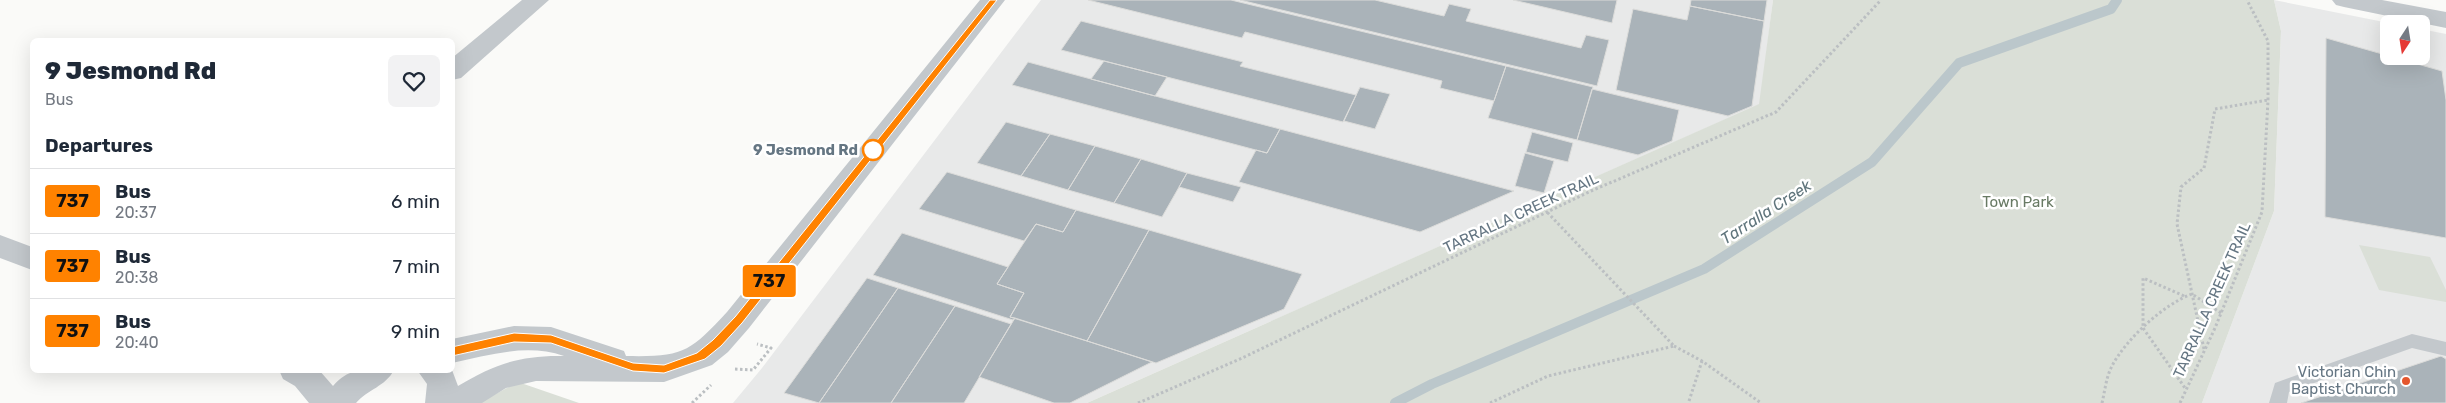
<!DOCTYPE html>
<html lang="en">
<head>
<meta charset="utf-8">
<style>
  body { margin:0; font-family:Rubik,sans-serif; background:#f2f2f3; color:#1f2937; height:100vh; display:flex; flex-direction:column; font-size:19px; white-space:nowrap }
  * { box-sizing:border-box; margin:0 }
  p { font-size:16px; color:#747a83 }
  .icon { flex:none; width:28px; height:28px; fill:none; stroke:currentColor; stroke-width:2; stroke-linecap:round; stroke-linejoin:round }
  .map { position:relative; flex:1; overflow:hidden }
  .panel { position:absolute; left:30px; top:38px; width:425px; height:335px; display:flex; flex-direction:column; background:#fff; border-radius:8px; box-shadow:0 5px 20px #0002 }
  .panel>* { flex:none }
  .badge { padding:0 10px; border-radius:4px; font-size:18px; line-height:32px }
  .needle { width:32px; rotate:192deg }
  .controls { position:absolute; left:2380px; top:15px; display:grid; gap:10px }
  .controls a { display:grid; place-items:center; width:50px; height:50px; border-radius:8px; background:#fff; box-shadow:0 5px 20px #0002; font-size:25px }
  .map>.badge { position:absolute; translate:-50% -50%; box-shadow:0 0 0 2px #fff }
  h2 { padding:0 15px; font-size:19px; line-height:45px }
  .round { display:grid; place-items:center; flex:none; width:52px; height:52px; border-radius:8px; background:#f2f2f3 }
  .summary { display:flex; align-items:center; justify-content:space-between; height:85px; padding:0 15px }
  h1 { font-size:24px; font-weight:800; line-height:38px }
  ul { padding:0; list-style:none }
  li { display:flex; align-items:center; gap:15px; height:65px; padding:0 15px; border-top:1px solid #e0e1e3 }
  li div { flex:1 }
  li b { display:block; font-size:19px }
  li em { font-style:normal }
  li .badge { min-width:55px; font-weight:700; text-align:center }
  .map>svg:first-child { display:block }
  .built { fill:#e8e9e9 }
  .green { fill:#dadfd7 }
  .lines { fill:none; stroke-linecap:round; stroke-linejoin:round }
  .stream { stroke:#bbc7cb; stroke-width:10 }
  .building { fill:#aab3b9; stroke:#dcdcda }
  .path { stroke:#bbbfc2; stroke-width:3; stroke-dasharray:2.5 2.5; stroke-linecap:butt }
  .service { fill:#c3c8cc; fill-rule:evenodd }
  .minor { fill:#c3c8cc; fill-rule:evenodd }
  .line { fill:#ff8200; stroke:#fff }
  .stop-dot { fill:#fff; stroke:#ff8200; stroke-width:2.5 }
  .poi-dot { fill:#e4572e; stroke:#fff; stroke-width:2 }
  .labels { text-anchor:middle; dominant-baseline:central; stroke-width:5; stroke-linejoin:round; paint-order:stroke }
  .stop-label { font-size:15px; font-weight:bold; fill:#657683; stroke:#fff; text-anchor:end }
  .park-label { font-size:15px; fill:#687a64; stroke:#fff }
  .street-label { font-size:15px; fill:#657683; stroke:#fff }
  .poi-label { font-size:15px; fill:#657683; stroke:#fff; text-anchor:end }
  .water-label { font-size:16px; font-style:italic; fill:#60757c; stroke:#fff }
</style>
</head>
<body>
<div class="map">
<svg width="2446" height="403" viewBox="0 0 2446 403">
  <rect width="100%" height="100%" fill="#fafaf8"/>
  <path class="built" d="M 1041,0 L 1773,0 L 1760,104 L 1087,403 L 733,403 L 762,368 Z
    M 2274,0 L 2394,24 L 2389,24 L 2389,56 L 2421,56 L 2421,29 L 2446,34 L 2446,403 L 2202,403 L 2274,211 L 2281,31 Z"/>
  <path class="green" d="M 1773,0 L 2274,0 L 2281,31 L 2274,211 L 2202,403 L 1087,403 L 1759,104 Z
    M 2359,245 L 2430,257 L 2446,290 L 2446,302 L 2379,290 Z
    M 518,382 L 579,403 L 479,403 Z"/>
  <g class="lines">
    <path class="stream" d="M 1395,403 L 1432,384 L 1704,269 L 1872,162 L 1959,63 L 2111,9 L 2117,0"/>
  </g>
  <path class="building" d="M 1088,0 L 1231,0 L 1506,66 L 1494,101 L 1440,88 L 1442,81 L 1245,32 L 1242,38 Z
    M 1240,0 L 1375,0 L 1444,16 L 1449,4 L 1471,9 L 1466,21 L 1581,48 L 1586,35 L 1609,40 L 1597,86 Z
    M 1513,0 L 1617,0 L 1612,23 Z
    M 1691,0 L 1767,0 L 1764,21 L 1690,6 Z
    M 1690,6 L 1764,21 L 1752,106 L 1728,116 L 1616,90 L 1633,9 L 1687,20 Z
    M 1081,21 L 1243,62 L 1240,66 L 1356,95 L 1343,122 L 1061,50 Z
    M 2326,38 L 2442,71 L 2446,100 L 2446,238 L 2325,217 Z
    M 1104,61 L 1167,77 L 1155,96 L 1091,79 Z
    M 1028,62 L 1091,79 L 1280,129 L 1267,153 L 1012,85 Z
    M 1506,66 L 1593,87 L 1577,140 L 1488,118 Z
    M 1360,87 L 1390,94 L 1375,129 L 1344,121 Z
    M 1592,89 L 1679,110 L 1672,141 L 1638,155 L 1577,140 Z
    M 1006,122 L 1050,134 L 1021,176 L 977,163 Z
    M 1280,129 L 1514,191 L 1420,232 L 1239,182 L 1256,150 L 1267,153 Z
    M 1532,132 L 1573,143 L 1568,162 L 1526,152 Z
    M 1050,134 L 1095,146 L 1068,190 L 1021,176 Z
    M 1095,146 L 1141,159 L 1114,203 L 1068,190 Z
    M 1525,153 L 1554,161 L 1544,193 L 1515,186 Z
    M 1141,159 L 1187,173 L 1162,217 L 1114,203 Z
    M 947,172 L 1076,210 L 1063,232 L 1036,224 L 1024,241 L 919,209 Z
    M 1187,173 L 1241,187 L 1233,202 L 1179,187 Z
    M 1076,210 L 1149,230 L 1087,341 L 1010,317 L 1024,293 L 997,284 L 1036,224 L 1063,232 Z
    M 1149,230 L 1302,274 L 1284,309 L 1156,363 L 1087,341 Z
    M 902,233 L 1008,267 L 997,284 L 1024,293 L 1010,317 L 1015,318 L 1013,320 L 873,275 Z
    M 867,278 L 898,288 L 819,403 L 784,393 Z
    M 898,288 L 955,306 L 891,403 L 819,403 Z
    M 955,306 L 1011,324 L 964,403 L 891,403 Z
    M 1015,318 L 1087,341 L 1152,362 L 1070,403 L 1054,403 L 979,377 Z
    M 2441,356 L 2446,359 L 2446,403 L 2301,403 Z"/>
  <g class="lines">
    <path class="path" d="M 2184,296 L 2143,278 L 2143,328 L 2185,388
      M 1674,346 L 1702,361 L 1761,403
      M 2204,349 L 2177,224 L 2181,187 L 2204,168 L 2215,109 L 2268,100
      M 735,369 L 753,370 L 771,348 L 757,344
      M 1689,401 L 1702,361
      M 692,403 L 711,385
      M 1138,403 L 1240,359 L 1591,191 L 1776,112 L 1881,0
      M 1490,403 L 1548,376 L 1674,346 L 1547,212
      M 2102,403 C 2105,391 2106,377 2112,366 C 2126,339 2164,304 2192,294 L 2221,313
      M 2180,403 L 2215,328 L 2262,212 L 2268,100 L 2268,41 L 2247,0"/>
    <path class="service" d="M 2412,334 L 2446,342 L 2446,356 L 2412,348 L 2289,392 L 2287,403 L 2269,403 L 2275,383 Z"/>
    <path class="minor" d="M 522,0 L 549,0 L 461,78 L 452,80 L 452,58 Z
      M 980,0 L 1005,0 L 749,328 L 728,352 L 712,365 L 664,382 L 536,381 L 506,388 L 482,403 L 425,403 L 427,384 L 417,370 L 452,370 L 458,386 C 495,364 521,355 564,356 C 527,343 489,355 452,363 L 452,339 L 514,326 L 551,327 L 624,351 L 626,356 C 683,357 689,353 727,312 Z
      M 2332,0 L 2382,0 L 2446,12 L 2446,28 L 2344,7 L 2336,5 Z
      M 0,235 L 32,247 L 32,270 L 0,258 Z
      M 279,370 L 319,370 L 333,386 C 351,365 368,370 394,370 C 386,386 367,390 356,403 L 309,403 L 295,386 L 283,379 Z"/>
  </g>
  <path class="line" d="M 990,0 L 997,0 L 742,323 L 721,346 L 705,359 L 664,373 L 633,371 L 551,343 L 514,342 L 452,356 L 449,354 L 449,348 L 452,347 L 514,333 L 551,335 L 633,363 L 664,365 L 697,353 L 713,340 L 735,317 Z"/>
  <circle class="stop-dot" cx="873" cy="150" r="10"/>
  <circle class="poi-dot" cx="2406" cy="381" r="5"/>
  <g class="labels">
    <g class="stop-label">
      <text x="858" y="150">9 Jesmond Rd</text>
    </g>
    <g class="park-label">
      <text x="2018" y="202">Town Park</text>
    </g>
    <g class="street-label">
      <text transform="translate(1521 213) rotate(-25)">TARRALLA CREEK TRAIL</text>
      <text transform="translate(2212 300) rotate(-66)">TARRALLA CREEK TRAIL</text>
    </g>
    <g class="poi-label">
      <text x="2396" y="372">Victorian Chin<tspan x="2396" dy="17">Baptist Church</tspan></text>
    </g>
    <g class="water-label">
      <text transform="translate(1766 212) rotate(-33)">Tarralla Creek</text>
    </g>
  </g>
</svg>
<div class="controls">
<a><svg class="needle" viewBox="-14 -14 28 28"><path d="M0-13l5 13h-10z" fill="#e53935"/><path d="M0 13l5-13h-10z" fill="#747a83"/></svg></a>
</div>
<b class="badge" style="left:769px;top:281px;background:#ff8200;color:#111">737</b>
<section class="panel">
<div class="summary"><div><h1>9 Jesmond Rd</h1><p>Bus</p></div><a class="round"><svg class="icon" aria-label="heart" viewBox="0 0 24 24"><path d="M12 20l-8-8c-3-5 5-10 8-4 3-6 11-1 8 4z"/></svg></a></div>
<h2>Departures</h2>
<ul>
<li><span class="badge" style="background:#ff8200;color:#111">737</span><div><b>Bus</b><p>20:37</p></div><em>6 min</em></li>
<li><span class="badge" style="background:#ff8200;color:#111">737</span><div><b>Bus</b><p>20:38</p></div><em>7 min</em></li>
<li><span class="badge" style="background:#ff8200;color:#111">737</span><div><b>Bus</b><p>20:40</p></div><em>9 min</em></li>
</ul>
</section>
</div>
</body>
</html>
